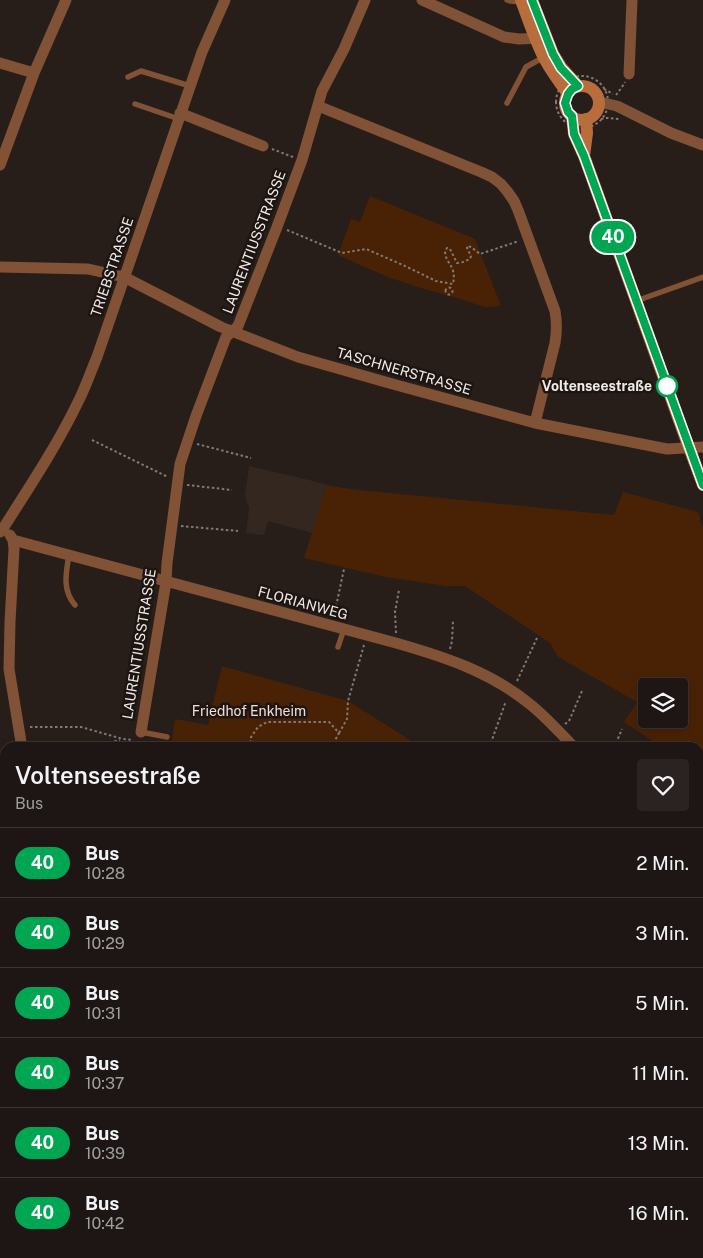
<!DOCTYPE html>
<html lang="de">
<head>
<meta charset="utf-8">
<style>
  body { margin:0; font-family:"Public Sans",sans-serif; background:#2a2322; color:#f1f3f6; height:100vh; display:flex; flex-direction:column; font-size:19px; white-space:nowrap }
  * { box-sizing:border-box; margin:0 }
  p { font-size:16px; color:#a09fa0 }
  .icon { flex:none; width:28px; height:28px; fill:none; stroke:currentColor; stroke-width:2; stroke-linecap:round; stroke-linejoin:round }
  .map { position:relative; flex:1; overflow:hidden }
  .details { position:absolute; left:0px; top:742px; width:704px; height:516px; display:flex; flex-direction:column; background:#1d1614; border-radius:15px 15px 0 0; box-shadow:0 2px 8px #0003,0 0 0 1px #3b3534 }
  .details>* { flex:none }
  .badge { padding:0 10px; border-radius:16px; font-size:18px; line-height:32px }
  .buttons { position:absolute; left:638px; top:678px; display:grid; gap:10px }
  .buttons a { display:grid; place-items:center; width:50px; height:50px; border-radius:5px; background:#1d1614; box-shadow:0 2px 8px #0003,0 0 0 1px #3b3534; font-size:25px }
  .map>.badge { position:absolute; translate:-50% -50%; box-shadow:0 0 0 2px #fff }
  .round { display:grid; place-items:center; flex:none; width:52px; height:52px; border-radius:5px; background:#2a2322 }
  .head { display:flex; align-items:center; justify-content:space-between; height:85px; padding:0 15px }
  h1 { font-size:24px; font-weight:600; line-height:38px }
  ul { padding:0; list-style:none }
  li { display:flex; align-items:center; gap:15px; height:70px; padding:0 15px; border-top:1px solid #3b3534 }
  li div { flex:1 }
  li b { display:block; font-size:19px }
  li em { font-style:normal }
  li .badge { min-width:55px; font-weight:700; text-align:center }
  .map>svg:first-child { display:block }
  .built { fill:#34271f }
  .green { fill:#492205; fill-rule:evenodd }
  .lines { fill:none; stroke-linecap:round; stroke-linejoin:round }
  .path { stroke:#827a76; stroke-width:2; stroke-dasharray:2.5 2.5; stroke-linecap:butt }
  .service { stroke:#815235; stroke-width:5.5 }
  .minor { stroke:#815235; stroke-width:11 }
  .secondary { stroke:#b86d3d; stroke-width:12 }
  .line-casing { stroke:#fff; stroke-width:11 }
  .line { stroke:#00a651; stroke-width:8 }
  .stop-dot { fill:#fff; stroke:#00a651; stroke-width:2.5 }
  .labels { text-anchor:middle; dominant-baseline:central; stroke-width:5; stroke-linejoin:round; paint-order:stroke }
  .street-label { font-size:14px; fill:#f1ebe8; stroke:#1d1511 }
  .stop-label { font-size:14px; font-weight:bold; fill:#f1ebe8; stroke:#1d1511; text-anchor:end }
  .park-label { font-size:14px; fill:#f3dfd3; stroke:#1d1511 }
</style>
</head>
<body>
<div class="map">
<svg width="703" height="1258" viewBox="0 0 703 1258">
  <rect width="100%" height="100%" fill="#271e1a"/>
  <path class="built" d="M 249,466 L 309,480 L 327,485 L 312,533 L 268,521 L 264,535 L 246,533 L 249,508 L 245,496 Z"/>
  <path class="green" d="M 370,196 L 475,239 L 501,306 L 485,307 L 457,298 L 421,288 L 385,276 L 338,255 L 351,219 L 360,222 Z
    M 327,485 L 343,488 L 369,491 L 614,515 L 623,492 L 698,512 L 703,528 L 703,771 L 699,769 L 699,748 L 662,747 L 624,722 L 637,702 L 558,657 L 550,643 L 465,586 L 446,586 L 386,577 L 304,558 ZM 646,686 L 679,686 L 679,719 L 646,719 Z
    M 222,666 L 348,701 L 421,747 L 171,747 L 175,719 L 208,725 Z
    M 0,822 L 5,823 L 5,1195 L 0,1196 Z
    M 699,931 L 703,932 L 703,1258 L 306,1258 L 302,1254 L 699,1254 Z"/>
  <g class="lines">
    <path class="path" d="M556 102a26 26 0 1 1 52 0a26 26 0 1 1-52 0Z
      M 604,89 L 613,94
      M 616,95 L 622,87 L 625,82
      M 601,119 L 607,118 L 619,119
      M 272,149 L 293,157
      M 287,230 L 342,253 L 366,249 L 403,265 L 436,281 L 453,284 C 457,265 445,264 445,251 L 447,248 L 450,249 L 457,263 L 463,262 L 470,259 L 471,256 L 467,248 L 467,246 L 471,247 L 480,254 L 519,241
      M445.5 291a3.5 3.5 0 1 1 7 0a3.5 3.5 0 1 1-7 0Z
      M 92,440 L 168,477
      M 197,444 L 251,458
      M 187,485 L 232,490
      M 181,526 L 238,531
      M 334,616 L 344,569
      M 396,633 L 395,612 L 399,590
      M 450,649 L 452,641 L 453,621
      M 517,681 L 537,638
      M 565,724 L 569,721 L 582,691
      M 30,727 L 81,727 L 123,739 L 133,740
      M 339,733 L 347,719 L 348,701 L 364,645
      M 96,748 L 99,745 L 120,740
      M 250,748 L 251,737 L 258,727 L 267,722 L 329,722 L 339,733 L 331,748
      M 489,748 L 506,701
      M 614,748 L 622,729
      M 0,893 L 5,891
      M 0,1205 L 5,1202
      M 183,1258 L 190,1254"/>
    <path class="service" d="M 507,0 L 510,1 L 522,2
      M 128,77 L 141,71 L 190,86
      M 507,103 L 526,67 L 544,57
      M 135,104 L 179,119
      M 636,301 L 703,277
      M 69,555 C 66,573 62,590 75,605
      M 338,647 L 344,629
      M 141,732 L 167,737"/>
    <path class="minor" d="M 422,0 L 504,37 L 519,39 L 542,38
      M 0,63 L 34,73
      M 629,74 L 632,0
      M 599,102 L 617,106 L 671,133 L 703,145
      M 318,106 L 481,172 L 492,177 L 501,184 L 507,191 L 514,201 L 518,210 L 555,311 C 557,322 557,331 555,343 L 535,423
      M 180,113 L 263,146
      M 0,165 L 34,73 L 66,0
      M 0,267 L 88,269 L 124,277 L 221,327 L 298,357 L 389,383 L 535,423 L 667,449 L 703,447
      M 0,532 L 4,527 C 30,486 58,444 79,400 C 86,386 91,371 97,357 L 202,52 L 225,0
      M 10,535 L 13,540 L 14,549 L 10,622 L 9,669 L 22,748
      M 13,540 L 396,643 C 445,657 491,672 531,705 C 547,718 560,733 575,748
      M 141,732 L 166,582 L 167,563 L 180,464 L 196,416 L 226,337 L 238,326 L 277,227 L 302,160 L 322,91 L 344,49 L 365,0
      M 699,868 L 703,870
      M 169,1254 L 173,1258
      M 220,1254 L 229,1258
      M 53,1258 L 60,1254"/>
    <path class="secondary" d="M 521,0 C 528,19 535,40 544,58 C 551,71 559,82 568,94
      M 532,0 L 553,54 L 561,67 L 578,86
      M565 103a17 17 0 1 1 34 0a17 17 0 1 1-34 0Z
      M 572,116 L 574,134 L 584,156 L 684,434 L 703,485
      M 584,156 L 587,133 L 586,119"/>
  </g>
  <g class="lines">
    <defs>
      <path id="line" d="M 532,0 L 553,54 L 561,68 L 578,86 L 572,89 L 568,94 L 565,103 L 568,112 L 572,116 L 574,134 L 584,156 L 703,485"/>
    </defs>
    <use href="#line" class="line-casing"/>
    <use href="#line" class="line"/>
  </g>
  <circle class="stop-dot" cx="667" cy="386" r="10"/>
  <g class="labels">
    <g class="street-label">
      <text transform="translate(254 242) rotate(-69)">LAURENTIUSSTRASSE</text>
      <text transform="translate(112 267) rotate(-71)">TRIEBSTRASSE</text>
      <text transform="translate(404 371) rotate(16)">TASCHNERSTRASSE</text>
      <text transform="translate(303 603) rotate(15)">FLORIANWEG</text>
      <text transform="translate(139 644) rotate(-81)">LAURENTIUSSTRASSE</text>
    </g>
    <g class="stop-label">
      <text x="652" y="386">Voltenseestraße</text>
    </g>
    <g class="park-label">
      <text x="249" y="711">Friedhof Enkheim</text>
    </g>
  </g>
</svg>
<div class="buttons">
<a><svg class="icon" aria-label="layers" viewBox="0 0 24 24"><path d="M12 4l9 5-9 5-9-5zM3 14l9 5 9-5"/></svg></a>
</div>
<b class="badge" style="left:613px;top:237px;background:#00a651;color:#fff">40</b>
<section class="details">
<div class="head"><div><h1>Voltenseestraße</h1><p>Bus</p></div><a class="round"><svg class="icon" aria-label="heart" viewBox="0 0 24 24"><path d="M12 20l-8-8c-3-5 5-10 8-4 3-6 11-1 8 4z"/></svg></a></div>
<ul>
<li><span class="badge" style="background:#00a651;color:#fff">40</span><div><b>Bus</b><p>10:28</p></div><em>2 Min.</em></li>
<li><span class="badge" style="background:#00a651;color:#fff">40</span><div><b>Bus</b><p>10:29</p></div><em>3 Min.</em></li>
<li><span class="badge" style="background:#00a651;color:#fff">40</span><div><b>Bus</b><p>10:31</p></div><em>5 Min.</em></li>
<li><span class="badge" style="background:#00a651;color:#fff">40</span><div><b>Bus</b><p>10:37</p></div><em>11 Min.</em></li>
<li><span class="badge" style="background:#00a651;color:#fff">40</span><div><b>Bus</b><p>10:39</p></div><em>13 Min.</em></li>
<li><span class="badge" style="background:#00a651;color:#fff">40</span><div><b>Bus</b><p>10:42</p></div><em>16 Min.</em></li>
</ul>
</section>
</div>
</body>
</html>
